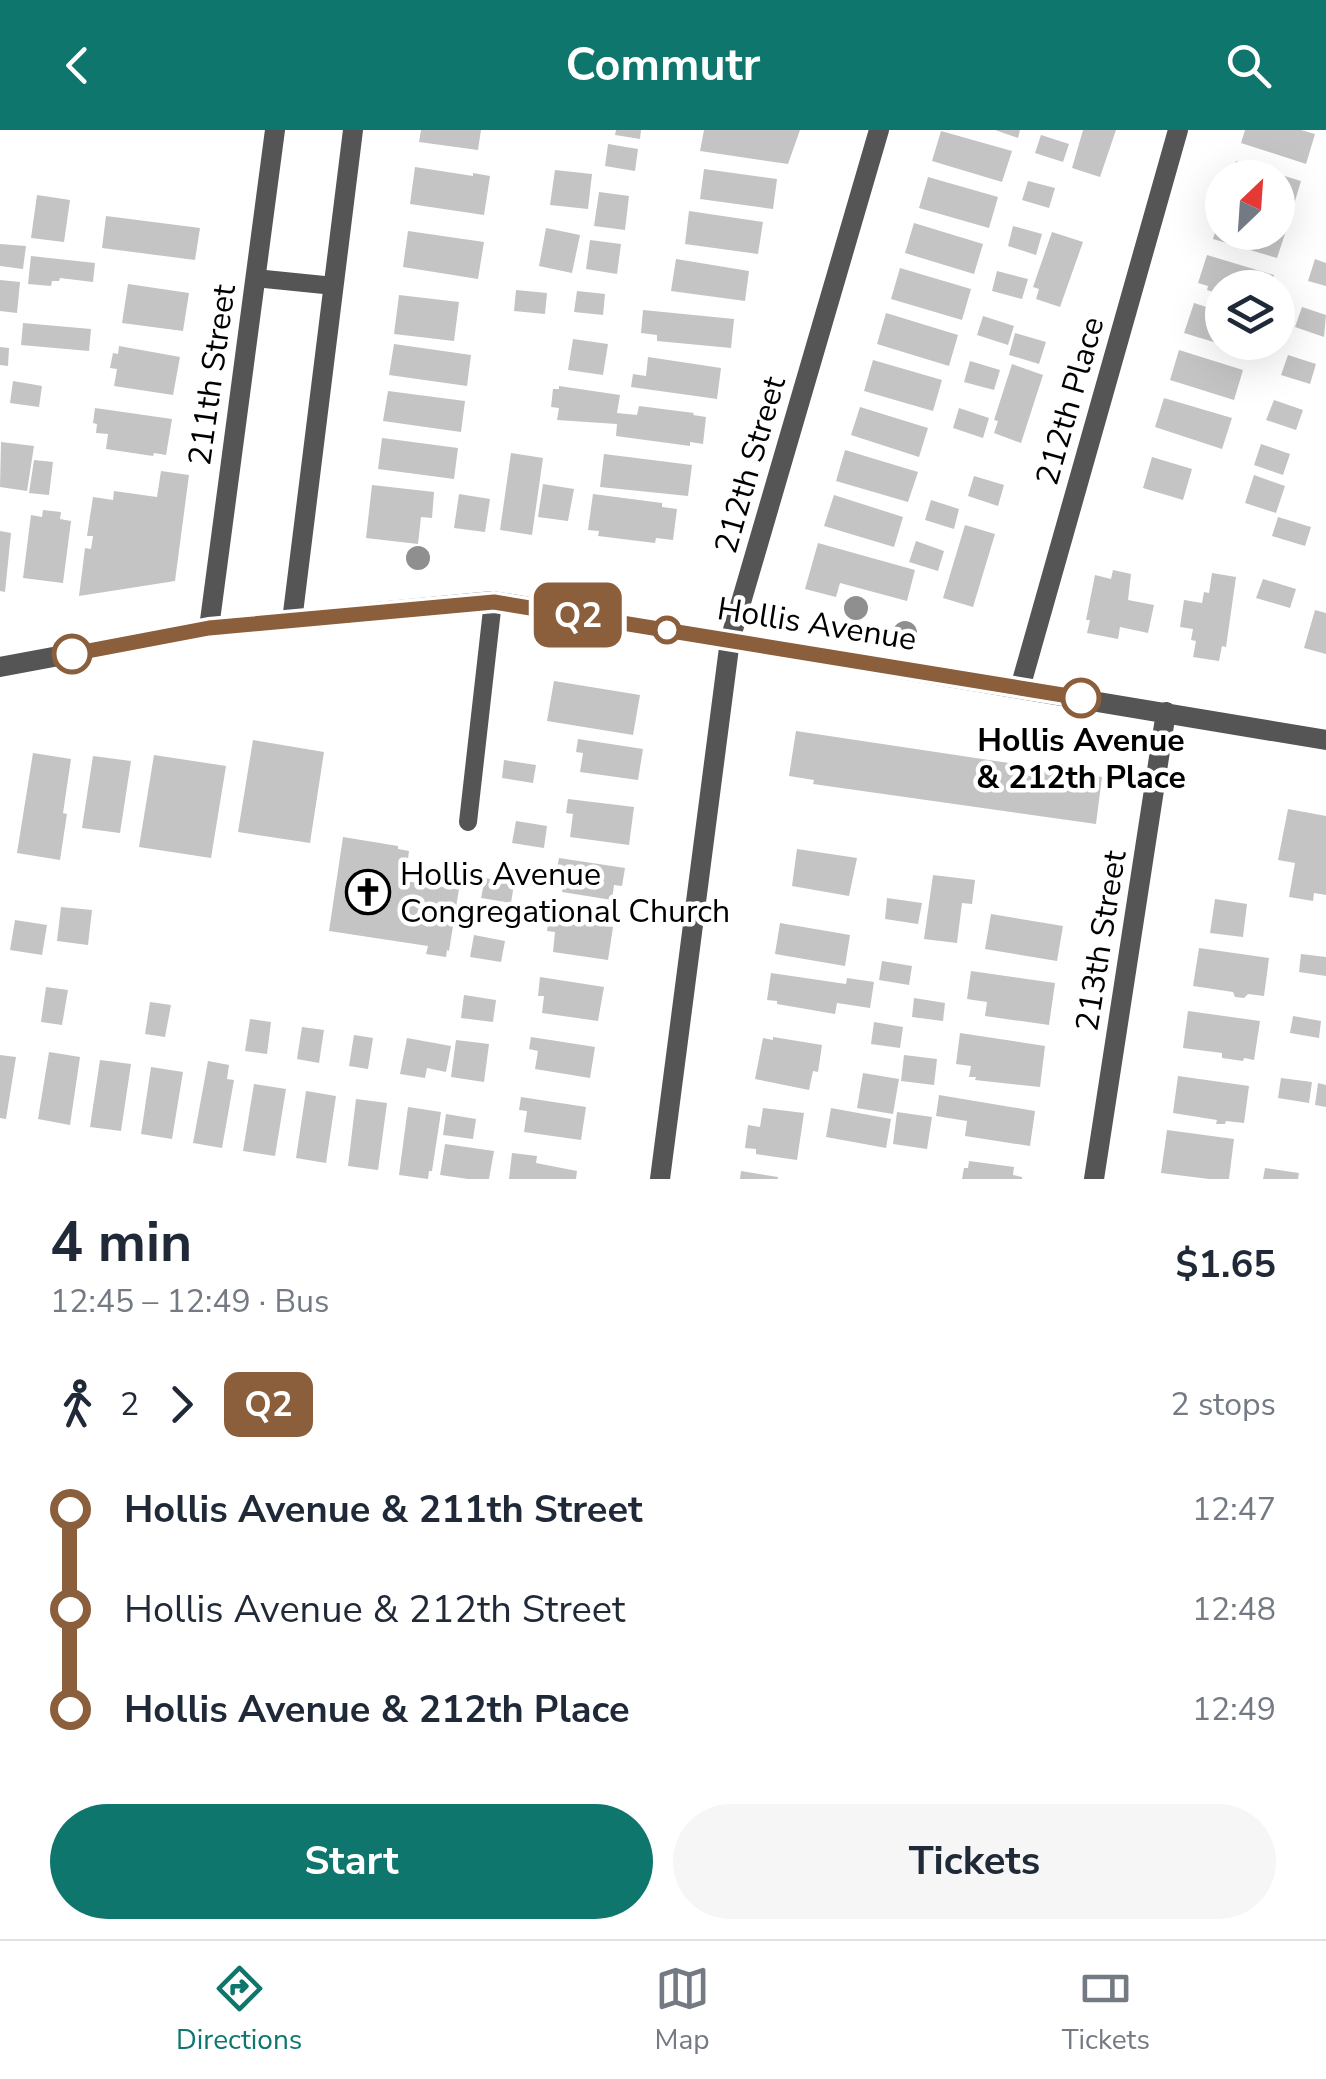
<!DOCTYPE html>
<html lang="en">
<head>
<meta charset="utf-8">
<style>
  body { margin:0; font-family:"Nunito Sans",sans-serif; background:#f6f6f7; color:#1f2937; height:100vh; display:flex; flex-direction:column; font-size:38px; white-space:nowrap }
  * { box-sizing:border-box; margin:0 }
  p { font-size:32px; color:#747a83 }
  .icon { flex:none; width:55px; height:55px; fill:none; stroke:currentColor; stroke-width:2; stroke-linecap:round; stroke-linejoin:round }
  .map { position:relative; height:1049px; overflow:hidden }
  .drawer { display:flex; flex-direction:column; background:#fff; flex:1 }
  .drawer>* { flex:none }
  .badge { padding:0 20px; border-radius:15px; font-size:35px; line-height:65px }
  .needle { width:65px; rotate:25deg }
  .buttons { position:absolute; left:1205px; top:30px; display:grid; gap:20px }
  .buttons a { display:grid; place-items:center; width:90px; height:90px; border-radius:50%; background:#fff; box-shadow:0 10px 40px #0002; font-size:50px }
  .map>.badge { position:absolute; translate:-50% -50%; box-shadow:0 0 0 5px #fff }
  .legs { display:flex; align-items:center; gap:15px; height:110px; padding:0 50px; font-size:32px }
  .legs p { margin-inline-start:auto }
  .overview { display:flex; align-items:center; justify-content:space-between; height:170px; padding:0 50px }
  h1 { font-size:55px; font-weight:700; line-height:75px }
  .primary-button { display:flex; gap:20px; margin-top:auto; padding:20px 50px }
  .primary-button a { flex:1; height:115px; border-radius:60px; background:#0f766e; color:#fff; font-size:40px; font-weight:700; line-height:115px; text-align:center }
  .primary-button a+a { background:#f6f6f7; color:#1f2937 }
  ul { padding:0 50px; list-style:none }
  li { display:flex; align-items:center; gap:35px; height:100px; font-size:38px }
  li i { display:grid; place-items:center; width:15px; height:100%; margin:0 12px; background:currentColor }
  li i::after { content:''; width:25px; height:25px; margin:-12px; border:8px solid; border-radius:50%; background:#fff }
  li p { margin-inline-start:auto }
  li:first-child i { background:linear-gradient(#0000 50%,currentColor 0) }
  li:last-child i { background:linear-gradient(currentColor 50%,#0000 0) }
  header { display:flex; justify-content:space-between; align-items:center; height:130px; padding:0 50px; background:#0f766e; color:#fff; font-size:45px; font-weight:700 }
  .tabs { display:flex; justify-content:space-around; align-items:center; height:140px; border-top:2px solid #e0e1e3; background:#fff; font-size:28px; color:#747a83 }
  .tabs a { display:grid; justify-items:center; gap:5px }
  .tabs .selected { color:#0f766e }
  .map>svg:first-child { display:block }
  .building { fill:#c4c4c4 }
  .lines { fill:none; stroke-linecap:round; stroke-linejoin:round }
  .service { stroke:#555; stroke-width:18 }
  .minor { stroke:#555; stroke-width:20 }
  .tree { fill:#8f8f8f }
  .line-1-casing { stroke:#fff; stroke-width:22 }
  .line-1 { stroke:#8b5e3c; stroke-width:15 }
  .stop-1-dot { fill:#fff; stroke:#8b5e3c; stroke-width:5 }
  .labels { text-anchor:middle; dominant-baseline:central; stroke-width:9; stroke-linejoin:round; paint-order:stroke }
  .street-label { font-size:32px; fill:#000; stroke:#fff }
  .stop-label { font-size:32px; font-weight:bold; fill:#000; stroke:#fff }
  .poi-label { font-size:32px; fill:#000; stroke:#fff; text-anchor:start }
</style>
</head>
<body>
<header><svg class="icon" aria-label="back" viewBox="0 0 24 24"><path d="M15 5l-7 7 7 7"/></svg>Commutr<svg class="icon" aria-label="search" viewBox="0 0 24 24"><circle cx="10" cy="10" r="6"/><path d="M15 15l6 6"/></svg></header>
<div class="map">
<svg width="1326" height="1049" viewBox="0 0 1326 1049">
  <rect width="100%" height="100%" fill="#fff"/>
  <path class="building" d="M 421,0 L 481,0 L 478,20 L 419,12 Z
    M 616,0 L 641,0 L 640,9 L 615,5 Z
    M 704,0 L 800,0 L 788,34 L 700,21 Z
    M 995,0 L 1020,0 L 1018,8 Z
    M 1083,0 L 1116,0 L 1100,47 L 1072,38 Z
    M 1245,0 L 1301,0 L 1315,4 L 1306,34 L 1241,13 Z
    M 941,1 L 1012,21 L 1002,52 L 932,31 Z
    M 1041,5 L 1069,14 L 1063,32 L 1035,23 Z
    M 608,14 L 638,19 L 635,41 L 605,36 Z
    M 1236,31 L 1301,51 L 1292,81 L 1278,77 L 1278,48 L 1231,48 Z
    M 415,37 L 473,46 L 473,43 L 490,46 L 484,85 L 410,74 Z
    M 704,39 L 777,49 L 773,79 L 700,69 Z
    M 555,40 L 592,44 L 588,79 L 550,75 Z
    M 928,47 L 998,67 L 989,98 L 919,78 Z
    M 1028,51 L 1055,58 L 1049,78 L 1022,70 Z
    M 599,62 L 629,66 L 625,100 L 594,96 Z
    M 37,65 L 70,70 L 64,112 L 31,108 Z
    M 1222,80 L 1222,102 L 1278,102 L 1278,95 L 1287,98 L 1277,128 L 1213,109 Z
    M 689,81 L 763,92 L 758,124 L 685,114 Z
    M 106,86 L 200,98 L 195,130 L 102,118 Z
    M 914,93 L 983,114 L 974,144 L 905,123 Z
    M 1013,96 L 1042,104 L 1036,125 L 1008,116 Z
    M 546,98 L 580,105 L 572,143 L 539,136 Z
    M 408,101 L 484,112 L 478,149 L 403,137 Z
    M 1052,102 L 1083,112 L 1060,177 L 1036,169 L 1039,159 L 1033,157 Z
    M 590,110 L 621,114 L 617,144 L 586,139 Z
    M 0,114 L 26,116 L 23,139 L 0,136 Z
    M 1207,125 L 1274,145 L 1270,158 L 1222,158 L 1222,165 L 1207,160 L 1208,156 L 1198,153 Z
    M 31,126 L 95,133 L 93,152 L 60,148 L 59,151 L 52,151 L 51,156 L 28,154 Z
    M 676,129 L 749,141 L 745,171 L 671,161 Z
    M 1315,129 L 1326,133 L 1326,156 L 1308,151 Z
    M 900,138 L 971,159 L 962,190 L 891,169 Z
    M 997,141 L 1028,149 L 1022,169 L 992,161 Z
    M 0,150 L 20,152 L 17,183 L 0,181 Z
    M 128,154 L 189,163 L 183,201 L 122,193 Z
    M 516,160 L 547,163 L 545,184 L 514,181 Z
    M 577,161 L 605,164 L 603,185 L 574,182 Z
    M 399,165 L 459,172 L 454,211 L 394,204 Z
    M 1194,173 L 1222,182 L 1222,212 L 1253,212 L 1250,223 L 1184,203 Z
    M 1302,177 L 1326,185 L 1324,207 L 1295,197 Z
    M 643,180 L 734,189 L 731,218 L 657,211 L 657,205 L 641,203 Z
    M 886,183 L 958,205 L 949,236 L 877,214 Z
    M 983,186 L 1014,196 L 1008,215 L 977,205 Z
    M 23,193 L 91,199 L 89,221 L 21,215 Z
    M 1015,203 L 1046,212 L 1039,234 L 1009,225 Z
    M 573,209 L 608,214 L 603,245 L 568,240 Z
    M 394,214 L 471,225 L 467,256 L 389,245 Z
    M 119,216 L 180,227 L 173,265 L 114,256 L 117,239 L 110,238 L 113,223 L 118,224 Z
    M 0,217 L 9,218 L 8,236 L 0,235 Z
    M 1179,220 L 1243,240 L 1234,270 L 1170,250 Z
    M 1288,225 L 1316,234 L 1310,254 L 1281,245 Z
    M 648,227 L 721,238 L 717,269 L 631,257 L 633,244 L 646,246 Z
    M 873,230 L 942,250 L 933,281 L 864,261 Z
    M 970,231 L 1000,240 L 994,260 L 964,252 Z
    M 1012,234 L 1043,245 L 1021,313 L 994,303 L 998,291 L 994,290 Z
    M 13,251 L 42,256 L 39,277 L 10,273 Z
    M 559,256 L 620,265 L 617,283 L 637,285 L 639,276 L 694,283 L 693,285 L 706,287 L 703,314 L 690,312 L 690,316 L 616,306 L 617,294 L 557,290 L 559,278 L 551,277 L 553,259 L 559,259 Z
    M 388,261 L 465,271 L 461,302 L 383,291 Z
    M 1164,268 L 1232,288 L 1222,319 L 1155,297 Z
    M 1274,270 L 1303,280 L 1296,300 L 1266,290 Z
    M 860,277 L 928,298 L 919,327 L 851,305 Z
    M 95,278 L 172,289 L 166,325 L 154,323 L 153,326 L 106,319 L 108,304 L 96,303 L 97,294 L 93,293 Z
    M 959,278 L 989,288 L 983,308 L 953,298 Z
    M 382,308 L 458,318 L 454,349 L 378,339 Z
    M 1,312 L 34,316 L 27,361 L 0,357 Z
    M 1261,314 L 1290,324 L 1283,345 L 1254,335 Z
    M 845,320 L 918,342 L 908,372 L 836,351 Z
    M 511,323 L 543,328 L 532,405 L 500,400 Z
    M 604,324 L 692,335 L 688,366 L 600,357 Z
    M 1152,327 L 1192,339 L 1183,370 L 1143,358 Z
    M 34,330 L 53,332 L 49,365 L 29,363 Z
    M 161,341 L 189,345 L 175,451 L 79,466 L 85,418 L 91,419 L 93,406 L 87,406 L 93,367 L 113,370 L 114,361 L 157,367 Z
    M 1254,345 L 1285,356 L 1276,383 L 1245,373 Z
    M 974,346 L 1004,355 L 998,376 L 968,366 Z
    M 543,354 L 574,359 L 568,391 L 538,387 Z
    M 372,355 L 434,362 L 432,388 L 421,387 L 418,414 L 366,408 Z
    M 459,364 L 490,369 L 485,402 L 454,398 Z
    M 593,364 L 662,373 L 662,377 L 677,379 L 673,410 L 656,408 L 655,413 L 598,406 L 599,401 L 588,400 Z
    M 834,365 L 903,387 L 894,417 L 824,396 Z
    M 931,370 L 959,379 L 954,399 L 925,390 Z
    M 43,380 L 61,382 L 60,389 L 71,391 L 63,453 L 23,448 L 31,385 L 42,387 Z
    M 1278,387 L 1311,397 L 1305,416 L 1272,406 Z
    M 965,395 L 995,404 L 973,477 L 943,468 Z
    M 0,401 L 11,403 L 5,462 L 0,461 Z
    M 916,411 L 944,421 L 938,441 L 909,432 Z
    M 818,413 L 915,440 L 907,471 L 840,453 L 836,467 L 805,459 Z
    M 1113,440 L 1131,444 L 1128,470 L 1154,475 L 1148,503 L 1120,497 L 1118,509 L 1087,503 L 1090,490 L 1086,490 L 1095,445 L 1111,449 Z
    M 1212,443 L 1236,447 L 1226,517 L 1222,516 L 1219,531 L 1193,527 L 1196,511 L 1191,510 L 1193,499 L 1180,497 L 1184,470 L 1202,473 L 1204,462 L 1209,463 Z
    M 1263,449 L 1296,459 L 1290,478 L 1256,468 Z
    M 1315,480 L 1326,483 L 1326,524 L 1304,518 Z
    M 554,551 L 640,565 L 633,605 L 547,591 Z
    M 796,601 L 1102,647 L 1096,694 L 813,654 L 814,650 L 789,646 Z
    M 578,609 L 643,619 L 638,650 L 580,642 L 583,623 L 576,622 Z
    M 253,610 L 324,622 L 310,713 L 238,702 Z
    M 33,623 L 71,629 L 63,683 L 67,684 L 60,730 L 17,723 Z
    M 154,625 L 226,636 L 211,728 L 139,717 Z
    M 93,626 L 131,631 L 120,703 L 82,698 Z
    M 504,630 L 536,635 L 533,653 L 502,648 Z
    M 568,669 L 634,677 L 629,715 L 570,707 L 573,684 L 566,683 Z
    M 1288,679 L 1326,686 L 1326,765 L 1314,763 L 1313,771 L 1289,767 L 1295,733 L 1278,730 Z
    M 516,691 L 547,696 L 544,718 L 512,713 Z
    M 343,707 L 398,716 L 398,719 L 409,721 L 405,751 L 459,759 L 449,821 L 447,820 L 446,827 L 426,824 L 428,816 L 329,801 Z
    M 797,719 L 857,728 L 849,766 L 792,756 Z
    M 559,728 L 625,738 L 622,756 L 614,755 L 612,770 L 562,762 L 564,745 L 556,743 Z
    M 933,745 L 975,750 L 972,774 L 962,773 L 957,813 L 924,809 Z
    M 485,748 L 514,754 L 511,773 L 481,768 Z
    M 887,768 L 922,773 L 918,794 L 885,789 Z
    M 1215,769 L 1247,774 L 1243,807 L 1210,803 Z
    M 61,777 L 92,780 L 88,815 L 57,811 Z
    M 991,784 L 1063,796 L 1057,831 L 985,819 Z
    M 549,788 L 613,797 L 608,830 L 553,822 L 555,802 L 547,801 Z
    M 15,790 L 47,795 L 42,825 L 10,820 Z
    M 780,793 L 850,805 L 845,836 L 775,824 Z
    M 474,805 L 505,811 L 501,832 L 470,827 Z
    M 1199,818 L 1269,828 L 1264,866 L 1248,864 L 1244,868 L 1235,867 L 1233,862 L 1193,856 Z
    M 1301,824 L 1326,827 L 1326,846 L 1299,842 Z
    M 882,831 L 912,836 L 909,855 L 879,850 Z
    M 971,841 L 1055,853 L 1049,895 L 985,886 L 987,872 L 967,869 Z
    M 771,843 L 846,854 L 847,848 L 874,852 L 870,878 L 837,873 L 835,884 L 777,874 L 777,871 L 767,870 Z
    M 540,847 L 604,857 L 598,891 L 542,883 L 544,866 L 538,866 Z
    M 46,857 L 68,860 L 62,895 L 41,892 Z
    M 464,865 L 496,870 L 493,892 L 461,888 Z
    M 914,868 L 945,873 L 943,891 L 912,887 Z
    M 150,872 L 171,875 L 165,907 L 145,904 Z
    M 1188,881 L 1260,891 L 1254,930 L 1244,928 L 1243,931 L 1222,928 L 1222,923 L 1183,918 Z
    M 1293,886 L 1321,891 L 1319,908 L 1290,903 Z
    M 250,889 L 271,892 L 267,924 L 245,921 Z
    M 874,892 L 903,897 L 900,918 L 871,914 Z
    M 302,897 L 324,900 L 319,933 L 297,929 Z
    M 960,903 L 1045,916 L 1040,957 L 975,950 L 976,947 L 969,947 L 971,936 L 956,934 Z
    M 354,905 L 373,908 L 368,939 L 349,936 Z
    M 531,907 L 595,917 L 590,948 L 535,939 L 538,921 L 529,919 Z
    M 773,907 L 822,915 L 818,942 L 813,941 L 809,960 L 755,949 L 763,908 L 773,910 Z
    M 407,908 L 451,916 L 446,942 L 427,938 L 425,948 L 400,944 Z
    M 456,910 L 489,914 L 484,952 L 451,947 Z
    M 49,922 L 80,927 L 70,995 L 38,989 Z
    M 0,925 L 16,927 L 6,989 L 0,988 Z
    M 904,925 L 937,929 L 934,955 L 901,951 Z
    M 100,930 L 131,934 L 121,1001 L 90,997 Z
    M 208,931 L 229,935 L 227,949 L 234,950 L 222,1018 L 193,1013 Z
    M 151,937 L 183,942 L 172,1009 L 141,1004 Z
    M 863,943 L 899,949 L 893,984 L 857,978 Z
    M 1178,946 L 1249,956 L 1244,993 L 1226,991 L 1225,994 L 1216,994 L 1217,990 L 1173,983 Z
    M 1281,948 L 1312,952 L 1309,973 L 1278,968 Z
    M 1318,953 L 1326,955 L 1326,977 L 1315,975 Z
    M 254,954 L 286,959 L 275,1026 L 243,1021 Z
    M 306,961 L 336,966 L 326,1033 L 296,1028 Z
    M 939,965 L 1035,981 L 1030,1016 L 965,1006 L 967,991 L 936,986 Z
    M 521,967 L 586,977 L 581,1010 L 524,1002 L 527,981 L 519,980 Z
    M 356,969 L 387,973 L 378,1040 L 348,1036 Z
    M 408,977 L 441,982 L 432,1041 L 429,1041 L 428,1049 L 399,1045 Z
    M 763,978 L 804,983 L 797,1030 L 756,1024 L 756,1019 L 745,1018 L 748,995 L 760,997 Z
    M 831,978 L 891,989 L 886,1018 L 826,1007 Z
    M 897,982 L 932,987 L 927,1019 L 893,1014 Z
    M 446,984 L 476,989 L 473,1009 L 443,1005 Z
    M 1167,1000 L 1234,1009 L 1229,1049 L 1209,1049 L 1161,1043 Z
    M 445,1014 L 494,1021 L 489,1049 L 468,1049 L 440,1045 Z
    M 512,1023 L 537,1026 L 536,1033 L 577,1041 L 576,1049 L 509,1049 Z
    M 969,1031 L 1014,1037 L 1013,1045 L 1022,1047 L 1022,1049 L 962,1049 L 964,1038 L 968,1038 Z
    M 1265,1038 L 1299,1043 L 1298,1049 L 1263,1049 Z
    M 741,1041 L 778,1047 L 778,1049 L 740,1049 Z"/>
  <g class="lines">
    <path class="service" d="M 255,148 L 334,156
      M 468,692 L 493,471"/>
    <path class="minor" d="M 292,491 L 353,0
      M 209,498 L 275,0
      M 0,537 L 209,498 L 493,471 L 1326,610
      M 1020,558 L 1178,0
      M 660,1049 L 730,510 L 879,0
      M 1094,1049 L 1166,582"/>
  </g>
  <g class="tree">
    <circle cx="418" cy="428" r="12"/>
    <circle cx="856" cy="478" r="12"/>
    <circle cx="905" cy="503" r="12"/>
  </g>
  <g class="lines">
    <defs>
      <path id="line-1" d="M 72,524 L 209,498 L 494,472 L 1081,568"/>
    </defs>
    <use href="#line-1" class="line-1-casing"/>
    <use href="#line-1" class="line-1"/>
  </g>
  <defs>
    <symbol id="church-ring" viewBox="-11 -11 22 22"><circle r="9.5" fill="#fff" stroke="#000" stroke-width="1.5"/><path d="M-1.2-6h2.4v3.5h3.3v2.4h-3.3V6h-2.4V-.1h-3.3v-2.4h3.3Z" fill="#000"/></symbol>
  </defs>
  <g fill-rule="evenodd">
    <use href="#church-ring" x="343" y="737" width="50" height="50"/>
  </g>
  <g class="stop-1-dot">
    <circle cx="667" cy="500" r="12"/>
    <circle cx="72" cy="524" r="18"/>
    <circle cx="1081" cy="568" r="18"/>
  </g>
  <g class="labels">
    <g class="street-label">
      <text transform="translate(212 245) rotate(-82)">211th Street</text>
      <text transform="translate(1070 271) rotate(-74)">212th Place</text>
      <text transform="translate(750 335) rotate(-74)">212th Street</text>
      <text transform="translate(817 494) rotate(9)">Hollis Avenue</text>
      <text transform="translate(1101 811) rotate(-81)">213th Street</text>
    </g>
    <g class="stop-label">
      <text x="1081" y="610">Hollis Avenue<tspan x="1081" dy="37">&amp; 212th Place</tspan></text>
    </g>
    <g class="poi-label">
      <text x="400" y="744">Hollis Avenue<tspan x="400" dy="37">Congregational Church</tspan></text>
    </g>
  </g>
</svg>
<div class="buttons">
<a><svg class="needle" viewBox="-14 -14 28 28"><path d="M0-13l5 13h-10z" fill="#e53935"/><path d="M0 13l5-13h-10z" fill="#747a83"/></svg></a>
<a><svg class="icon" aria-label="layers" viewBox="0 0 24 24"><path d="M12 4l9 5-9 5-9-5zM3 14l9 5 9-5"/></svg></a>
</div>
<b class="badge" style="left:578px;top:485px;background:#8b5e3c;color:#fff">Q2</b>
</div>
<section class="drawer">
<div class="overview"><div><h1>4 min</h1><p>12:45 – 12:49 · Bus</p></div><b>$1.65</b></div>
<div class="legs"><svg class="icon" aria-label="walk" viewBox="0 0 24 24"><circle cx="13" cy="4" r="2"/><path d="M13 8l-2 6 4 7M11 14l-3 7M7 12l3-4h3l4 4"/></svg>2<svg class="icon" aria-label="forward" viewBox="0 0 24 24"><path d="M9 5l7 7-7 7"/></svg><b class="badge" style="background:#8b5e3c;color:#fff">Q2</b><p>2 stops</p></div>
<ul>
<li><i style="color:#8b5e3c"></i><b>Hollis Avenue &amp; 211th Street</b><p>12:47</p></li>
<li><i style="color:#8b5e3c"></i><span>Hollis Avenue &amp; 212th Street</span><p>12:48</p></li>
<li><i style="color:#8b5e3c"></i><b>Hollis Avenue &amp; 212th Place</b><p>12:49</p></li>
</ul>
<div class="primary-button"><a>Start</a><a>Tickets</a></div>
</section>
<nav class="tabs">
<a class="selected"><svg class="icon" aria-label="directions" viewBox="0 0 24 24"><path d="M12 3l9 9-9 9-9-9zM9 14v-3h6M13 9l2 2-2 2"/></svg>Directions</a>
<a><svg class="icon" aria-label="map" viewBox="0 0 24 24"><path d="M3 6l6-2 6 2 6-2v14l-6 2-6-2-6 2zM9 4v14M15 6v14"/></svg>Map</a>
<a><svg class="icon" aria-label="tickets" viewBox="0 0 24 24"><path d="M3 7h18v10H3zM15 7v10"/></svg>Tickets</a>
</nav>
</body>
</html>
